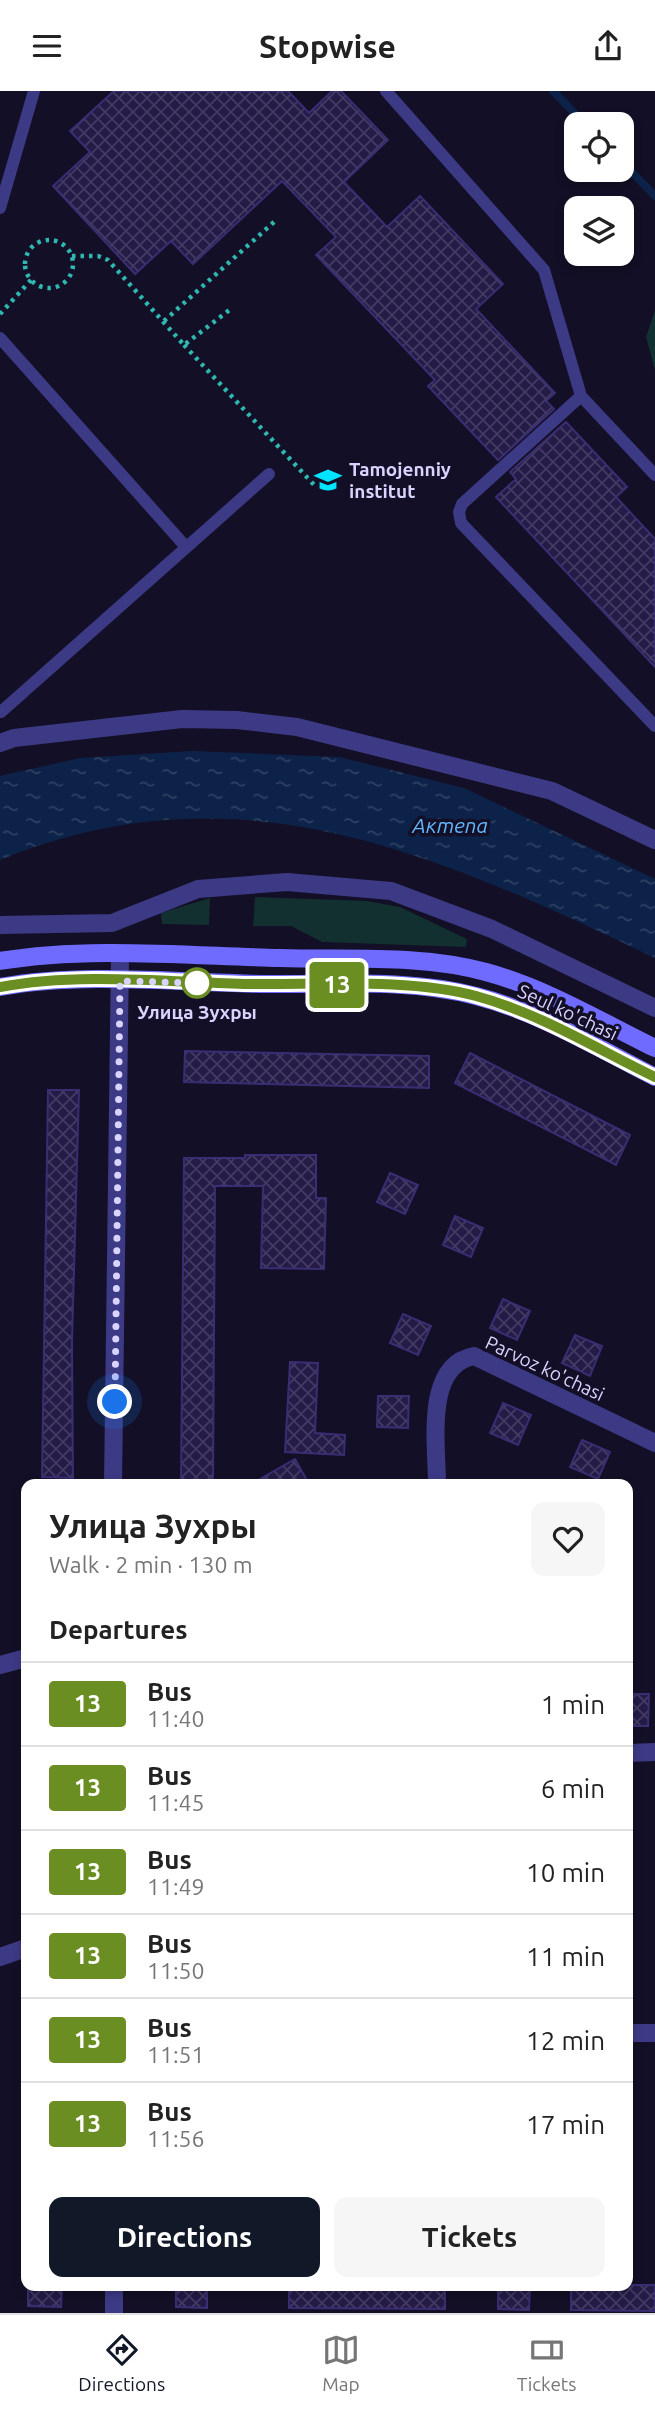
<!DOCTYPE html>
<html lang="en">
<head>
<meta charset="utf-8">
<style>
  body { margin:0; font-family:Ubuntu,sans-serif; background:#f6f6f6; color:#222; height:100vh; display:flex; flex-direction:column; font-size:26px; white-space:nowrap }
  * { box-sizing:border-box; margin:0 }
  p { font-size:23px; color:#767676 }
  .icon { flex:none; width:38px; height:38px; fill:none; stroke:currentColor; stroke-width:2; stroke-linecap:round; stroke-linejoin:round }
  .map { position:relative; flex:1; overflow:hidden }
  .sheet { position:absolute; left:21px; top:1388px; width:612px; height:812px; display:flex; flex-direction:column; background:#fff; border-radius:14px; box-shadow:0 4px 10px #0003 }
  .sheet>* { flex:none }
  .badge { padding:0 14px; border-radius:5px; font-size:24px; line-height:46px }
  .controls { position:absolute; left:564px; top:21px; display:grid; gap:14px }
  .controls a { display:grid; place-items:center; width:70px; height:70px; border-radius:14px; background:#fff; box-shadow:0 4px 10px #0003; font-size:35px }
  .you { position:absolute; width:35px; height:35px; margin:-18px; border:5px solid #fff; border-radius:50%; background:#1a73e8; box-shadow:0 0 0 10px #1a73e833 }
  .map>.badge { position:absolute; translate:-50% -50%; box-shadow:0 0 0 4px #fff }
  h2 { padding:0 28px; font-size:26px; line-height:63px }
  .round { display:grid; place-items:center; flex:none; width:74px; height:74px; border-radius:14px; background:#f6f6f6 }
  .overview { display:flex; align-items:center; justify-content:space-between; height:119px; padding:0 28px }
  h1 { font-size:33px; font-weight:700; line-height:52px }
  .action { display:flex; gap:14px; margin-top:auto; padding:14px 28px }
  .action a { flex:1; height:80px; border-radius:14px; background:#111827; color:#fff; font-size:28px; font-weight:700; line-height:80px; text-align:center }
  .action a+a { background:#f6f6f6; color:#222 }
  ul { padding:0; list-style:none }
  li { display:flex; align-items:center; gap:21px; height:84px; padding:0 28px; border-top:2px solid #e0e0e0 }
  li div { flex:1 }
  li b { display:block; font-size:26px }
  li em { font-style:normal }
  li .badge { min-width:77px; font-weight:700; text-align:center }
  header { display:flex; justify-content:space-between; align-items:center; height:91px; padding:0 28px; background:#fff; font-size:32px; font-weight:700 }
  .tabs { display:flex; justify-content:space-around; align-items:center; height:98px; border-top:2px solid #e0e0e0; background:#fff; font-size:19px; color:#767676 }
  .tabs a { display:grid; justify-items:center; gap:4px }
  .tabs .active { color:#111827 }
  .map>svg:first-child { display:block }
  .green { fill:#12302f }
  .water { fill:url(#water-ripples) }
  .lines { fill:none; stroke-linecap:round; stroke-linejoin:round }
  .stream { stroke:#0c2248; stroke-width:8 }
  .building { fill:url(#building-cross-hatch); stroke:#3b2d73; stroke-width:2 }
  .path { stroke:#2fb8b0; stroke-width:4.5; stroke-dasharray:3.5 5; stroke-linecap:butt }
  .lane { stroke:#3d3a85; stroke-width:12 }
  .street { stroke:#3d3a85; stroke-width:18 }
  .secondary { stroke:#6f6bff; stroke-width:18 }
  .line-casing { stroke:#fff; stroke-width:16 }
  .line { stroke:#6b8e23; stroke-width:10 }
  .walk { stroke:#d9d4ff; stroke-width:7; stroke-dasharray:0 12.6 }
  .stop-dot { fill:#fff; stroke:#6b8e23; stroke-width:3.5 }
  .labels { text-anchor:middle; dominant-baseline:central; stroke-width:7; stroke-linejoin:round; paint-order:stroke }
  .poi-label { font-size:19px; font-weight:bold; fill:#d9d4ff; stroke:#130f26; text-anchor:start }
  .stop-label { font-size:19px; font-weight:bold; fill:#d9d4ff; stroke:#130f26 }
  .street-label { font-size:19px; fill:#d9d4ff; stroke:#130f26 }
  .water-label { font-size:21px; font-style:italic; fill:#62b6ff; stroke:#130f26 }
</style>
</head>
<body>
<header><svg class="icon" aria-label="menu" viewBox="0 0 24 24"><path d="M4 6h16M4 12h16M4 18h16"/></svg>Stopwise<svg class="icon" aria-label="share" viewBox="0 0 24 24"><path d="M12 15V3M7 8l5-5 5 5M5 13v7h14v-7"/></svg></header>
<div class="map">
<svg width="655" height="2222" viewBox="0 0 655 2222">
  <defs>
    <pattern id="water-ripples" width="26" height="14" patternUnits="userSpaceOnUse" patternTransform="scale(1.75)"><rect width="26" height="14" fill="#0c2248"/><path d="M2 4q2-2 4 0t4 0M15 11q2-2 4 0t4 0" fill="none" stroke="#2f4163"/></pattern>
    <pattern id="building-cross-hatch" width="8" height="8" patternUnits="userSpaceOnUse" patternTransform="scale(1.75)"><rect width="8" height="8" fill="#241b47"/><path d="M0 0l8 8M0 8l8-8" fill="none" stroke="#433b63"/></pattern>
  </defs>
  <rect width="100%" height="100%" fill="#130f26"/>
  <path class="green" d="M 655,219 L 655,279 L 646,246 Z
    M 255,806 L 367,810 L 400,816 L 467,848 L 466,856 L 322,851 L 291,835 L 253,835 Z
    M 210,807 L 209,834 L 162,833 L 161,822 Z"/>
  <path class="water" d="M 192,660 L 339,666 L 464,697 L 655,788 L 655,867 C 439,764 238,671 0,769 L 0,685 L 80,667 Z"/>
  <g class="lines">
    <path class="stream" d="M 553,0 L 585,33
      M 621,70 L 655,105"/>
  </g>
  <path class="building" d="M 114,0 L 288,0 L 309,22 L 332,0 L 341,0 L 388,49 L 344,91 L 387,136 L 420,105 L 503,193 L 476,218 L 555,302 L 546,310 L 554,318 L 498,369 L 428,295 L 435,289 L 316,164 L 336,146 L 282,90 L 193,173 L 171,150 L 135,183 L 53,95 L 90,61 L 70,40 Z
    M 566,331 L 627,396 L 616,406 L 655,448 L 655,576 L 496,406 L 516,388 L 510,381 Z
    M 185,960 L 429,965 L 429,997 L 184,991 Z
    M 470,962 L 630,1044 L 616,1074 L 455,992 Z
    M 48,999 L 79,999 L 72,1251 L 73,1387 L 42,1386 Z
    M 245,1064 L 316,1064 L 316,1107 L 326,1107 L 324,1178 L 261,1177 L 263,1095 L 215,1095 L 213,1393 L 181,1393 L 184,1067 L 245,1067 Z
    M 390,1082 L 418,1094 L 405,1123 L 377,1111 Z
    M 455,1125 L 483,1137 L 471,1166 L 443,1154 Z
    M 503,1208 L 530,1220 L 517,1249 L 490,1237 Z
    M 403,1223 L 431,1235 L 418,1264 L 390,1252 Z
    M 575,1244 L 602,1255 L 590,1285 L 562,1272 Z
    M 290,1271 L 318,1272 L 315,1342 L 345,1344 L 344,1364 L 285,1361 Z
    M 378,1305 L 409,1305 L 408,1337 L 377,1336 Z
    M 503,1312 L 531,1324 L 518,1354 L 490,1342 Z
    M 582,1349 L 610,1361 L 598,1388 L 570,1376 Z
    M 295,1368 L 309,1393 L 251,1393 Z
    M 628,1603 L 649,1603 L 648,1635 L 628,1635 Z
    M 28,2194 L 62,2194 L 61,2216 L 28,2215 Z
    M 176,2194 L 207,2194 L 207,2217 L 176,2216 Z
    M 289,2194 L 445,2194 L 445,2218 L 289,2217 Z
    M 498,2194 L 530,2194 L 529,2219 L 498,2218 Z
    M 571,2194 L 655,2194 L 655,2220 L 571,2219 Z"/>
  <g class="lines">
    <path class="path" d="M25 173a24 24 0 1 1 48 0a24 24 0 1 1-48 0Z
      M 72,165 L 98,165 L 108,169 L 184,254 L 232,217
      M 0,223 L 31,189
      M 164,230 L 274,131
      M 184,254 L 316,396"/>
    <path class="lane" d="M 386,0 L 544,179 L 581,305 L 655,384
      M 0,117 L 34,0
      M 0,247 L 186,456
      M 581,305 L 462,413 L 459,421 L 461,432 L 655,635
      M 1,621 L 269,383"/>
    <path class="street" d="M 0,652 L 14,647 L 182,628 L 237,629 L 297,636 L 552,700 L 655,749
      M 0,834 L 112,832 L 198,798 L 287,791 L 391,800 L 492,838 L 655,917
      M 113,1393 L 120,864
      M 437,1393 C 437,1354 424,1274 474,1265 L 655,1352
      M 0,1574 L 26,1567
      M 628,1662 L 655,1661
      M 0,1866 L 26,1857
      M 628,1942 L 655,1942
      M 114,2222 L 114,2194"/>
    <path class="secondary" d="M 0,870 C 87,855 192,865 280,867 C 347,869 421,863 486,881 C 545,897 600,930 655,957
      M 0,896 C 79,881 178,891 260,893 C 330,894 408,887 476,905 C 539,921 598,957 655,986"/>
  </g>
  <g class="lines">
    <defs>
      <path id="line" d="M 0,896 C 78,881 169,891 249,893 C 319,894 410,887 476,905 C 539,922 597,958 655,986"/>
    </defs>
    <use href="#line" class="line-casing"/>
    <use href="#line" class="line"/>
    <path class="walk" d="M 115,1311 L 120,890 L 197,892"/>
  </g>
  <defs>
    <symbol id="university-bare" viewBox="-9 -9 18 18"><path d="M0-5L7-2L0 1L-7-2ZM-4 1L0 2.5L4 1V4Q0 6-4 4Z" fill="#00e5ff" stroke="#130f26" stroke-width="2.5" paint-order="stroke"/></symbol>
  </defs>
  <g fill-rule="evenodd">
    <use href="#university-bare" x="309" y="370" width="38" height="38"/>
  </g>
  <circle class="stop-dot" cx="197" cy="892" r="14"/>
  <g class="labels">
    <g class="poi-label">
      <text x="349" y="378">Tamojenniy<tspan x="349" dy="22">institut</tspan></text>
    </g>
    <g class="stop-label">
      <text x="197" y="921">Улица Зухры</text>
    </g>
    <g class="street-label">
      <text transform="translate(568 921) rotate(25)">Seul ko'chasi</text>
      <text transform="translate(545 1277) rotate(25)">Parvoz ko'chasi</text>
    </g>
    <g class="water-label">
      <text x="450" y="734">Актепа</text>
    </g>
  </g>
</svg>
<div class="controls">
<a><svg class="icon" aria-label="locate" viewBox="0 0 24 24"><circle cx="12" cy="12" r="6"/><path d="M12 2v4M12 18v4M2 12h4M18 12h4"/></svg></a>
<a><svg class="icon" aria-label="layers" viewBox="0 0 24 24"><path d="M12 4l9 5-9 5-9-5zM3 14l9 5 9-5"/></svg></a>
</div>
<div class="you" style="left:115px;top:1311px"></div>
<b class="badge" style="left:337px;top:894px;background:#6b8e23;color:#fff">13</b>
<section class="sheet">
<div class="overview"><div><h1>Улица Зухры</h1><p>Walk · 2 min · 130 m</p></div><a class="round"><svg class="icon" aria-label="heart" viewBox="0 0 24 24"><path d="M12 20l-8-8c-3-5 5-10 8-4 3-6 11-1 8 4z"/></svg></a></div>
<h2>Departures</h2>
<ul>
<li><span class="badge" style="background:#6b8e23;color:#fff">13</span><div><b>Bus</b><p>11:40</p></div><em>1 min</em></li>
<li><span class="badge" style="background:#6b8e23;color:#fff">13</span><div><b>Bus</b><p>11:45</p></div><em>6 min</em></li>
<li><span class="badge" style="background:#6b8e23;color:#fff">13</span><div><b>Bus</b><p>11:49</p></div><em>10 min</em></li>
<li><span class="badge" style="background:#6b8e23;color:#fff">13</span><div><b>Bus</b><p>11:50</p></div><em>11 min</em></li>
<li><span class="badge" style="background:#6b8e23;color:#fff">13</span><div><b>Bus</b><p>11:51</p></div><em>12 min</em></li>
<li><span class="badge" style="background:#6b8e23;color:#fff">13</span><div><b>Bus</b><p>11:56</p></div><em>17 min</em></li>
</ul>
<div class="action"><a>Directions</a><a>Tickets</a></div>
</section>
</div>
<nav class="tabs">
<a class="active"><svg class="icon" aria-label="directions" viewBox="0 0 24 24"><path d="M12 3l9 9-9 9-9-9zM9 14v-3h6M13 9l2 2-2 2"/></svg>Directions</a>
<a><svg class="icon" aria-label="map" viewBox="0 0 24 24"><path d="M3 6l6-2 6 2 6-2v14l-6 2-6-2-6 2zM9 4v14M15 6v14"/></svg>Map</a>
<a><svg class="icon" aria-label="tickets" viewBox="0 0 24 24"><path d="M3 7h18v10H3zM15 7v10"/></svg>Tickets</a>
</nav>
</body>
</html>
